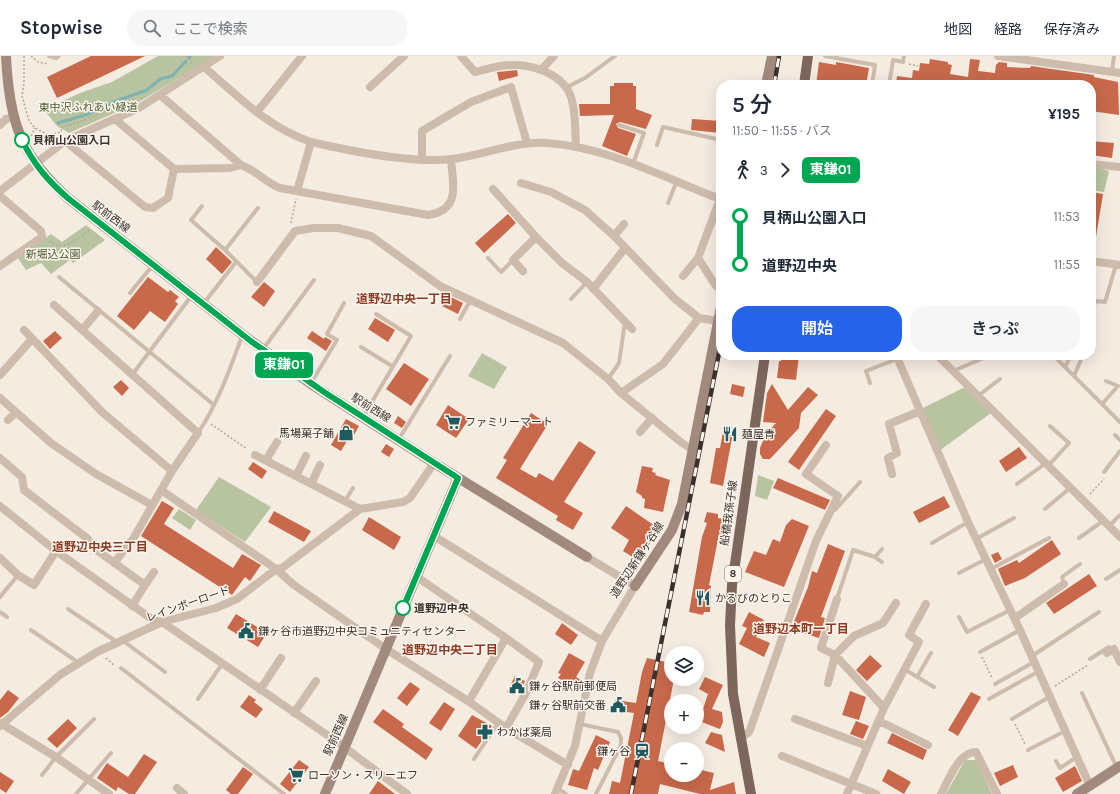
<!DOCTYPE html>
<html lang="ja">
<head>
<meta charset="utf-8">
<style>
  body { margin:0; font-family:Karla,"Noto Sans JP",sans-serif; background:#f6f6f7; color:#1f2937; height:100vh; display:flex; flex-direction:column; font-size:15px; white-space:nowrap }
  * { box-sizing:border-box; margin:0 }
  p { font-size:13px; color:#747a83 }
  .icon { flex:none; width:22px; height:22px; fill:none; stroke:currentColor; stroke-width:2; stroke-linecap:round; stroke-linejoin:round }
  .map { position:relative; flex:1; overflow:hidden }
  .side { position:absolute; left:716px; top:24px; width:380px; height:280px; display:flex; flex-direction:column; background:#fff; border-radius:16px; box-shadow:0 4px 16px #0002 }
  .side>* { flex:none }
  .badge { padding:0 8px; border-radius:6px; font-size:14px; line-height:26px }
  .fabs { position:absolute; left:664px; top:590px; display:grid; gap:8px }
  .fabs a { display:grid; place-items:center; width:40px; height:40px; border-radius:50%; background:#fff; box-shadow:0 4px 16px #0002; font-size:20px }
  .map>.badge { position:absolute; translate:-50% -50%; box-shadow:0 0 0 2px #fff }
  .legs { display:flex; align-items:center; gap:6px; height:44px; padding:0 16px; font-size:13px }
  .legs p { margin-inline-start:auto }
  .overview { display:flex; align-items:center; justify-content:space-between; height:68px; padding:0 16px }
  h1 { font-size:22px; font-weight:600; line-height:30px }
  .cta { display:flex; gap:8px; margin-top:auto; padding:8px 16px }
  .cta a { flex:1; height:46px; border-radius:16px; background:#2563eb; color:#fff; font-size:16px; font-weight:600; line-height:46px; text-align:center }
  .cta a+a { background:#f6f6f7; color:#1f2937 }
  ul { padding:0 16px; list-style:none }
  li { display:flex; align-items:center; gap:14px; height:48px; font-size:15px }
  li i { display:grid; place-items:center; width:6px; height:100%; margin:0 5px; background:currentColor }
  li i::after { content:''; width:10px; height:10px; margin:-5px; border:3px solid; border-radius:50%; background:#fff }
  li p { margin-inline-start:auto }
  li:first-child i { background:linear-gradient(#0000 50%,currentColor 0) }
  li:last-child i { background:linear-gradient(currentColor 50%,#0000 0) }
  header { display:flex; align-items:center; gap:24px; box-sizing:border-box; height:56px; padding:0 20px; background:#fff; border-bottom:1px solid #e0e1e3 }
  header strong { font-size:19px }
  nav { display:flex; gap:22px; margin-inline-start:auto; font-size:14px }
  .search { width:280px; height:36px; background:#f6f6f7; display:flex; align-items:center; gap:10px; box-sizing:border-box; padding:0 14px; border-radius:16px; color:#747a83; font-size:15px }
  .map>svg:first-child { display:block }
  .green { fill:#b8c4a0 }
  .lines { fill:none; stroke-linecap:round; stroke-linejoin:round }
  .stream { stroke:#7fb0b2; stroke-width:3 }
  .building { fill:#c8694b }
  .path { stroke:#b9a596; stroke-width:1.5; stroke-dasharray:2 2; stroke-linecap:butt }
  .lane { stroke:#cdbbac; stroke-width:4 }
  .street { stroke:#cdbbac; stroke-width:8 }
  .secondary { stroke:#a18a7d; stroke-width:10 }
  .primary { stroke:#7d675c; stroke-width:10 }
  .rail-casing { stroke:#3b302b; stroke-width:4.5 }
  .rail { stroke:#fbf5ee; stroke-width:3; stroke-dasharray:9; stroke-linecap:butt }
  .line-1-casing { stroke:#fff; stroke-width:9 }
  .line-1 { stroke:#00a651; stroke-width:6 }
  .stop-1-dot { fill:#fff; stroke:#00a651; stroke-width:2 }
  .labels { text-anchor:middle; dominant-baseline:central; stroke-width:3; stroke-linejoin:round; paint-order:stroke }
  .shield { fill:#fbf5ee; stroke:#756b66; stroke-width:1 }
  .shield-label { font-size:10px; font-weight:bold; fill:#3b302b }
  .park-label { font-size:11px; fill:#4a5a2e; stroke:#fbf5ee }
  .stop-label { font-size:11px; font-weight:bold; fill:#3b302b; stroke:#fbf5ee; text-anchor:start }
  .street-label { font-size:11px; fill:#3b302b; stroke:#fbf5ee }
  .poi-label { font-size:11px; fill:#3b302b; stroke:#fbf5ee; text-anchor:start }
  .neighbourhood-label { font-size:12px; font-weight:bold; fill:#8c3b22; stroke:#fbf5ee }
</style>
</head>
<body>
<header>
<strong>Stopwise</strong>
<div class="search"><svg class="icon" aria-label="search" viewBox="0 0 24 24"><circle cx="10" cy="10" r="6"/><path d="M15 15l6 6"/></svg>ここで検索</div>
<nav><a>地図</a><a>経路</a><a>保存済み</a></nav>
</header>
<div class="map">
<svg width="1120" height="738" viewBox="0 0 1120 738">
  <rect width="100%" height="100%" fill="#f4ebe1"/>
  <path class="green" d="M 158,0 L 215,0 L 139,46 L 69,77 L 57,70 L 44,54 L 80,37 L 112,26 Z
    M 1093,111 L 1109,115 L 1104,136 L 1091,134 Z
    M 86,169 L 105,184 L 73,207 L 70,204 L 51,218 L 41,207 L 26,214 L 18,202 L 51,178 L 62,186 Z
    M 482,297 L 507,311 L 494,333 L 468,320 Z
    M 965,331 L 991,357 L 939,395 L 921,353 Z
    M 758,419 L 774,425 L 767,444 L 755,440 Z
    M 219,421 L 271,451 L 245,486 L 196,454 Z
    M 179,453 L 196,464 L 190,474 L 172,462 Z
    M 965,704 L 976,704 L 992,738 L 946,738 Z"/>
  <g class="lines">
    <path class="stream" d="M 189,2 L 191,0
      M 58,67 L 88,58 L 116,45 L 147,34 L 160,23 L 172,20 L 186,5"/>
  </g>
  <path class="building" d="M 91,0 L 145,0 L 57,42 L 47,21 Z
    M 930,3 L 948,6 L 948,8 L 952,9 L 950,18 L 968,21 L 970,3 L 980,4 L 978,15 L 995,17 L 996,9 L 999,6 L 1007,7 L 1007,11 L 1030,12 L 1031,10 L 1094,19 L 1094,21 L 1118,26 L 1119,59 L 1091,55 L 1091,29 L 1019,29 L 1020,26 L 1003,27 L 976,24 L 976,29 L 896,28 L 897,20 L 912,22 L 913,14 L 919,15 L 920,7 L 929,8 Z
    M 819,6 L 836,9 L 836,6 L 869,12 L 866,29 L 816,29 Z
    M 517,14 L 518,20 L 499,25 L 497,16 Z
    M 614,27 L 633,27 L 633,30 L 636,30 L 636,53 L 652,59 L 646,73 L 620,66 L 616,68 L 618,72 L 636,78 L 627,100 L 602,90 L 614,59 L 580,60 L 579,48 L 610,48 L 610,30 L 614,30 Z
    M 692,63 L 721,65 L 721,77 L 691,74 Z
    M 1091,85 L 1114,87 L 1112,102 L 1091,99 Z
    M 1091,136 L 1103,138 L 1096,181 L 1091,181 Z
    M 508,158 L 516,167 L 484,197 L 475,187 Z
    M 216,191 L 232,206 L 222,218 L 206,203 Z
    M 148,221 L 168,236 L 170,234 L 179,241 L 175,245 L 178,248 L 165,266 L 150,255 L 134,274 L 117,260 Z
    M 264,226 L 275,235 L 264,251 L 251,241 Z
    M 447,239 L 463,247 L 458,258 L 442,250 Z
    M 375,262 L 395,274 L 388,286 L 368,273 Z
    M 55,275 L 62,282 L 50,293 L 43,285 Z
    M 312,275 L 324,283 L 325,281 L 332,285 L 326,295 L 307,282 Z
    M 782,299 L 799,299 L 796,324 L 777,322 L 779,305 L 781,305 Z
    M 404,307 L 429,323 L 411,350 L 386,333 Z
    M 121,324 L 129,332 L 122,340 L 113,331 Z
    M 732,328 L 745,331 L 743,341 L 730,338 Z
    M 772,328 L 788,354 L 808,331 L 818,339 L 801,357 L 799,372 L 770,403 L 763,403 L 760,398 L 760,392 L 763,385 L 762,383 L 776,367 L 763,366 L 767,337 Z
    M 448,349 L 469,363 L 456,382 L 436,369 Z
    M 826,353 L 836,360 L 799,414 L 788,406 Z
    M 531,357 L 548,368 L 520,413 L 536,422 L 539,417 L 553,425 L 579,385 L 596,396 L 564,446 L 583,457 L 573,474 L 556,464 L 558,460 L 496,422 L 507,404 L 503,402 Z
    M 398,360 L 406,366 L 402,372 L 394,367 Z
    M 346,363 L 359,370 L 350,386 L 347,385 L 341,395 L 331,389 Z
    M 724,371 L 736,373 L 734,383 L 732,382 L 723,430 L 710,427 L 716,392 L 720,392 Z
    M 386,388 L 394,393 L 389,401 L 381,396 Z
    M 1019,391 L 1027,402 L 1006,416 L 999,405 Z
    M 253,406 L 267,415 L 262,423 L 248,413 Z
    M 642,410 L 653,412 L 652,416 L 656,417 L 655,419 L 670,424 L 663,456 L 644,452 L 645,443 L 642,442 L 642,440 L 636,436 Z
    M 778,422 L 830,444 L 825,454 L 773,432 Z
    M 944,440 L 950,451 L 919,467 L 913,456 Z
    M 162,445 L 174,452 L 164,468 L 233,512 L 242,498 L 261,509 L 250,525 L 245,521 L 232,539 L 141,480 Z
    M 626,450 L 655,470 L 647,481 L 652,484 L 639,505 L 623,495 L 629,484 L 611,472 Z
    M 274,455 L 311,475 L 304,486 L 268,466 Z
    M 707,456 L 718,458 L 718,462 L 728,464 L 724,479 L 719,478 L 709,529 L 711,530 L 710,556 L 704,556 L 703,559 L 689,556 L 702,481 L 707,467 L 704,466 Z
    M 369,461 L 401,481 L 394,494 L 362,474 Z
    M 792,463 L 809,470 L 784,531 L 745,516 L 754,495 L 766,499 L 773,483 L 780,486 L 786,469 Z
    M 1052,484 L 1061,498 L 1025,522 L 1005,530 L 998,513 L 1017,504 L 1019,507 Z
    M 828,488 L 845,495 L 821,561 L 825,562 L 819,582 L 791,573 L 808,531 L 812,515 L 817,517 Z
    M 998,496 L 1002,503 L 995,507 L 991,499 Z
    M 1089,518 L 1097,530 L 1054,558 L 1046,547 Z
    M 749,556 L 764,564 L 756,581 L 770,587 L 764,601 L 739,588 L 747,572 L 742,570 Z
    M 236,558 L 267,577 L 258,591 L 227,572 Z
    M 562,567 L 578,579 L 571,589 L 555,578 Z
    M 569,597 L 585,606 L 576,621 L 581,624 L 577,632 L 558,622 L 561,618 L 558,617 Z
    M 870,599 L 882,610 L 867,625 L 856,614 Z
    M 647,602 L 671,607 L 671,623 L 674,623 L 658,705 L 671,708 L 671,719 L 697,719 L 697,713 L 714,717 L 710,734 L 734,726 L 736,738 L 700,738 L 660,728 L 658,738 L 609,738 L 612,725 L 620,727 L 634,657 L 613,654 L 615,644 L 636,647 L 642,616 Z
    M 515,620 L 525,625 L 520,637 L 516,635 L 514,639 L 507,636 Z
    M 705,621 L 723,629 L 712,653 L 722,656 L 723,666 L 720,673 L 699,665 L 708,638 L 699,633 Z
    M 410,626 L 420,633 L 407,650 L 397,642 Z
    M 8,634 L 19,642 L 8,656 L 0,662 L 0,644 Z
    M 850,635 L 866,641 L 859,664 L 842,659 Z
    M 971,636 L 981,641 L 958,680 L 948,674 Z
    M 249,639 L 256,644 L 254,646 L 263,653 L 256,662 L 240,651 Z
    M 444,646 L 455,653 L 441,675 L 429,667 Z
    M 383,653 L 404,668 L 402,671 L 433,693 L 426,704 L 373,666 Z
    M 472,659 L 492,670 L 476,693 L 458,680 Z
    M 68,663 L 77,672 L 57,692 L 47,683 Z
    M 856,665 L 869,670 L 863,683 L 850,678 Z
    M 711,676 L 722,679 L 725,696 L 705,687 Z
    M 892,677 L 927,694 L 923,704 L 887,687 Z
    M 596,679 L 610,686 L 598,714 L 594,712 L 587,734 L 568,729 L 573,713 L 579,715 Z
    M 144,698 L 157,706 L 135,738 L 129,738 L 118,731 L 116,735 L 97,722 L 107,707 L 128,721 Z
    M 299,704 L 309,711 L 290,736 L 280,728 Z
    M 1013,709 L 1018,721 L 1000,730 L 994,717 Z
    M 1075,710 L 1082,725 L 1063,736 L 1055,722 Z
    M 243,711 L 253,718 L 238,738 L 231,738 L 226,734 Z
    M 888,713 L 911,726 L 904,738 L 882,725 Z
    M 0,716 L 14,725 L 6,737 L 0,733 Z
    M 378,725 L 395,738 L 369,738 Z"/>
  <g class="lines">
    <path class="path" d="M 24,0 L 24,27 L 22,40 L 29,65 L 35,72 L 49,79 L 61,76 L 62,71 C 87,65 110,51 135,43
      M 31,0 L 38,6 L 48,8
      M 186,0 L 192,7
      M 909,8 L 918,10
      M 31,80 L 35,72
      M 291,167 L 296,143
      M 49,185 C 63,198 79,181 91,173
      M 211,368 L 247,393
      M 1090,438 L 1104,423
      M 982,601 L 992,622
      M 106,602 L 115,610
      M 1055,630 L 1088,609
      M 1015,668 L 1025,688"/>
    <path class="lane" d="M 49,0 L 56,2 L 59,0
      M 825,0 L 875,9 L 872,29
      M 1112,15 L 1114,0
      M 889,29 L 893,4 L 903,6 L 904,0
      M 567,31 L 585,22 L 615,0
      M 619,69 L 644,77 L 633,108
      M 657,89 L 663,71 L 721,84
      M 668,147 L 676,127
      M 202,150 L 191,164 L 225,194 L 257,226
      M 225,194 L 258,152
      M 488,202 L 501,216 L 513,204
      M 59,221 L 214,349
      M 130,237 L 153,209
      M 571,243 L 587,226
      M 204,247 L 236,206
      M 1091,255 L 1096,245 L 1105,246 L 1116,209
      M 460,263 L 470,245
      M 361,291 L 392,310
      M 263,293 L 314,224
      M 1053,299 L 1120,366
      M 1065,311 L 1071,299
      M 953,315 L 986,301 L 984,299
      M 132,319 L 192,239
      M 1074,320 L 1083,299
      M 608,323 L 619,307 L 625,266
      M 311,327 L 337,284 L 327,278 L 344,247
      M 870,327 L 866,315 L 897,303
      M 978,340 L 1000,323
      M 1102,348 L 1118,330 L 1106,325
      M 363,361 L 411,280 L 376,258
      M 198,377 C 218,347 230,313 242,280
      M 1115,379 L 1120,384
      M 399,383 L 450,300
      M 1048,410 L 1069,387 L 1050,370
      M 1104,416 L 1120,395
      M 1017,428 L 1046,407
      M 345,445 L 353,432
      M 1045,453 L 1070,432
      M 835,454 L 860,426
      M 1109,470 L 1120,459
      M 1079,482 L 1103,465
      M 976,483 L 1014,462
      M 932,487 L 968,466
      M 875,501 L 882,506
      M 991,513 L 1049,482
      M 959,517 L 986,503
      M 1106,523 L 1120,514
      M 1064,528 L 1062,521 L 1080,508
      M 0,541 L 18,519
      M 837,543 L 853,494 L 875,501 L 882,493
      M 68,553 L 117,586
      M 0,556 L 7,561
      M 959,561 L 967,576 L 1010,554
      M 31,574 L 79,607
      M 122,584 L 165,616
      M 980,596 L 1020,574
      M 1032,600 L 1099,556
      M 1090,603 L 1109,591
      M 121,612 L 284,738
      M 904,613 L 934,631
      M 917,621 L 931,597
      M 995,628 L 1034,606
      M 1082,637 L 1117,712
      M 198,643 L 222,608
      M 989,643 L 1034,618
      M 1012,663 L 1049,641
      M 580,668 L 618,676 L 621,682 L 621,689 L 596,738
      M 1028,694 L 1065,675
      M 474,703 L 498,667
      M 1056,705 L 1060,712 L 1077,701
      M 42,719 L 56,701 L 94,663
      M 558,733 L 566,738
      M 76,738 L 111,697"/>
    <path class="street" d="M 461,0 L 475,16 C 488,13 503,8 517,9 C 538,10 564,20 571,41 C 576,56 575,75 576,90
      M 998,0 L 1120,17
      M 204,11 C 237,39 268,72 311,86 C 350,95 412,108 452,103 C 484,99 515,85 547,87 C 608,91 664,122 720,143 L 698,202 L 714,227 L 721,235
      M 541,14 L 554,0
      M 370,31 L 404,0
      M 160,39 L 241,109 C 257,115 265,126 280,132 L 428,159 C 461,154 453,129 451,103
      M 257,56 L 302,0
      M 0,69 L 6,63 L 14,61
      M 65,85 L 145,151 L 153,152 L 168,142 L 174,113 L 115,63
      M 422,104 L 422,75 L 471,46 L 511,31 L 527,87
      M 1091,108 L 1120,111
      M 174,113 L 230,112 L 241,109
      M 521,127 L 551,136 L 585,154 L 614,180 L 675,243 L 699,262 L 718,265
      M 493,133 L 536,181 L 562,207 L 587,226 L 632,273
      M 0,135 L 65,85 L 139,52 L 220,0
      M 297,135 L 311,86
      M 0,140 L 41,175 L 42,181 L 0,210
      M 614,180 L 624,168
      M 1091,205 L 1120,209
      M 523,215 L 513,204 L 536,181
      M 683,220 L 698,202
      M 257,226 L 295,175 L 314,172 L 338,172 L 371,180 L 440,230 L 563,287 L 608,323 L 621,337 L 682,387 L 693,394
      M 593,233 L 625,192
      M 54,249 L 198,377 L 172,415 L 133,483 L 114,507
      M 24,274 L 102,356 L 172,415
      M 82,274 L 98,255
      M 896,299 L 968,466 L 1020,574 L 1090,730
      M 937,299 L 1120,481
      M 0,319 L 32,283
      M 621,337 L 663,308 L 699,262
      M 0,342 L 51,387 L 96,418 L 152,449
      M 8,364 L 16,356
      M 640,376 L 652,362
      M 255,399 L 360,453
      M 0,402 L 22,421 L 24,434 L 88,483 L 91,490 L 145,529 L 132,550
      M 266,404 L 277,386
      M 892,418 L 888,402 L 897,397 L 889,368 L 920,355
      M 296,420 L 306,400
      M 311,428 L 320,409
      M 161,434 L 276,513 L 294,529 L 386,593 L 468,645 L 506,672 L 568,709
      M 0,450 L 56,495 L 153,564 L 162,566 L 336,685 L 407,738
      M 434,480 L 602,585
      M 0,502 L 18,519 L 34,529 L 56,495
      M 417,521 L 506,582
      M 145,529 L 154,516
      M 837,543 L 821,592 L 835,599 L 854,580 L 883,567 L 896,547
      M 1015,562 L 1064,528
      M 1107,597 L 1114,593 L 1120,606
      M 828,627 L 835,599 L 884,652
      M 260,634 L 281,602
      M 469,645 L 506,582 L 539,606 L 526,637 L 506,672
      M 294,657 L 316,625
      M 795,663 L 867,690
      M 879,665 L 928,689
      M 0,667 L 56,701 L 109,738
      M 0,670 L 61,618 L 97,596 L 162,566 L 216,552 L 237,543 L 276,513 L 282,512 L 360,453 L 403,446 L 410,442 L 434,407
      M 740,683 L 749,676 L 751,671 L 816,485 L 838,440 L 806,418 L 826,389
      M 782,700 L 876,738
      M 177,732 L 184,738
      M 555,738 L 575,690 L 590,617 L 602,585 L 635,530 L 587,501
      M 847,738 L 884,652 L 919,586 L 909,579 L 926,548
      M 941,738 C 949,724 958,696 976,696 L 997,738"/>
    <path class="secondary" d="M 6,0 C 9,65 20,99 69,143 L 243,279 L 311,328 L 434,407 L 587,501
      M 766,29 L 772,0
      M 635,530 L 672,474 L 682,448 L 721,251
      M 325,738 L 458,422
      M 1077,738 L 1120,710"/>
    <path class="primary" d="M 804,29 L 808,0
      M 751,738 L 733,638 L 730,569 L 732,529 L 765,299"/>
    <defs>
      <path id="rail" d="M 774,29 L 779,0
        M 631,738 L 721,287"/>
    </defs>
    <use href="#rail" class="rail-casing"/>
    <use href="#rail" class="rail"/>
  </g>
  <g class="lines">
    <defs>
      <path id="line-1" d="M 22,84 C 34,109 49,126 69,143 L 252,286 L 324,336 L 458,422 L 403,552"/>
    </defs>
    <use href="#line-1" class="line-1-casing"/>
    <use href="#line-1" class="line-1"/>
  </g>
  <defs>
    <symbol id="supermarket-bare" viewBox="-9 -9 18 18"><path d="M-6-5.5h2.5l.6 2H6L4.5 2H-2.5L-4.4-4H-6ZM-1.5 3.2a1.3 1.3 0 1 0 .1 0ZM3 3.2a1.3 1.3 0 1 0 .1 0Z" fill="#1f5a5e" stroke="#fbf5ee" stroke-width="2.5" paint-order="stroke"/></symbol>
    <symbol id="shop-bare" viewBox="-9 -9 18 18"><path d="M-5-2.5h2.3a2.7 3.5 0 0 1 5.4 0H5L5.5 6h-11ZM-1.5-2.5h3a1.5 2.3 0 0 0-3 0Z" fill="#1f5a5e" stroke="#fbf5ee" stroke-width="2.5" paint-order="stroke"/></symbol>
    <symbol id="restaurant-bare" viewBox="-9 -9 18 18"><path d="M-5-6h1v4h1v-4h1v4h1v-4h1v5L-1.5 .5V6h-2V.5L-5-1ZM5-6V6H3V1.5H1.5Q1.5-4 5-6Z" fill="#1f5a5e" stroke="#fbf5ee" stroke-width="2.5" paint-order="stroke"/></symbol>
    <symbol id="civic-bare" viewBox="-9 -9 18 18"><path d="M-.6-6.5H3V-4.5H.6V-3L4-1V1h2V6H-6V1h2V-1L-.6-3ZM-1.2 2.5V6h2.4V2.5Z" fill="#1f5a5e" stroke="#fbf5ee" stroke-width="2.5" paint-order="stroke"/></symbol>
    <symbol id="pharmacy-bare" viewBox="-9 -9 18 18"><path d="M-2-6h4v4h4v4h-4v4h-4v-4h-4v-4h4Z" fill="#1f5a5e" stroke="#fbf5ee" stroke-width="2.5" paint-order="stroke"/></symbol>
    <symbol id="station-bare" viewBox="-9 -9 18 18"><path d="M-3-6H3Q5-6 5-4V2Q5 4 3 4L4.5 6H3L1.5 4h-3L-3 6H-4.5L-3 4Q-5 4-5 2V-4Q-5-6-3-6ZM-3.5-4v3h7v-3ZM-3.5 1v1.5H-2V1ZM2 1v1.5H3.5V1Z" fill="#1f5a5e" stroke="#fbf5ee" stroke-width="2.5" paint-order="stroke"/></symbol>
  </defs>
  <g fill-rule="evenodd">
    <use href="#supermarket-bare" x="442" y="355" width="22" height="22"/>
    <use href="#shop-bare" x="335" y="366" width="22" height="22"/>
    <use href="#restaurant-bare" x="719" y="367" width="22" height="22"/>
    <use href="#restaurant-bare" x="692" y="531" width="22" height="22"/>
    <use href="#civic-bare" x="235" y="564" width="22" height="22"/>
    <use href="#civic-bare" x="506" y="619" width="22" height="22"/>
    <use href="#civic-bare" x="607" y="638" width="22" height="22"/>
    <use href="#pharmacy-bare" x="474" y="665" width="22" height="22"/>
    <use href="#station-bare" x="631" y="684" width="22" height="22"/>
    <use href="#supermarket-bare" x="285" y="708" width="22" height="22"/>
  </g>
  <g class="stop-1-dot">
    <circle cx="22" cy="84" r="7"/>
    <circle cx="403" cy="552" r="7"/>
  </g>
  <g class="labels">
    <rect class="shield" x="725" y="510" width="16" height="16" rx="3"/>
    <g class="shield-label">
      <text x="733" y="518">8</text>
    </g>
    <g class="park-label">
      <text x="88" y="51">東中沢ふれあい緑道</text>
      <text x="53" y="198">新堀込公園</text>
    </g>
    <g class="stop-label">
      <text x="33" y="84">貝柄山公園入口</text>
      <text x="414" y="552">道野辺中央</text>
    </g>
    <g class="street-label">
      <text transform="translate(111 161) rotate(37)">駅前西線</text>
      <text transform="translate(371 352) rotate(32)">駅前西線</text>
      <text transform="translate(729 457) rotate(-82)">船橋我孫子線</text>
      <text transform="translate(637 504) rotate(-57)">道野辺新鎌ヶ谷線</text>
      <text transform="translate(188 548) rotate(-19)">レインボーロード</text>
      <text transform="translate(336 679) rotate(-66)">駅前西線</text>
    </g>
    <g class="poi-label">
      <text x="465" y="366">ファミリーマート</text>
      <text x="334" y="377" text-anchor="end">馬場菓子舗</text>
      <text x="742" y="378">麺屋青</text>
      <text x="715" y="542">かるびのとりこ</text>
      <text x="258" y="575">鎌ヶ谷市道野辺中央コミュニティセンター</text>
      <text x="529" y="630">鎌ヶ谷駅前郵便局</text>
      <text x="606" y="649" text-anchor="end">鎌ヶ谷駅前交番</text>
      <text x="497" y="676">わかば薬局</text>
      <text x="630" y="695" text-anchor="end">鎌ヶ谷</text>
      <text x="308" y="719">ローソン・スリーエフ</text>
    </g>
    <g class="neighbourhood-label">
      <text x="404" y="243">道野辺中央一丁目</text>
      <text x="100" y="491">道野辺中央三丁目</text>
      <text x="801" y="573">道野辺本町一丁目</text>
      <text x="450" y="594">道野辺中央二丁目</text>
    </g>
  </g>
</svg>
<div class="fabs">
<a><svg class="icon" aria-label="layers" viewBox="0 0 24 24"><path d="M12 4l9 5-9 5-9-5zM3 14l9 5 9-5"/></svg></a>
<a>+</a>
<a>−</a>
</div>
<b class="badge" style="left:284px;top:309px;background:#00a651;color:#fff">東鎌01</b>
<section class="side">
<div class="overview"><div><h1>5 分</h1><p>11:50 – 11:55 · バス</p></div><b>¥195</b></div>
<div class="legs"><svg class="icon" aria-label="walk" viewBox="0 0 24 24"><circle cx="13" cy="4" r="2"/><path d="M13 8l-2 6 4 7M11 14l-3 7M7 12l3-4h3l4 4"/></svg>3<svg class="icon" aria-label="forward" viewBox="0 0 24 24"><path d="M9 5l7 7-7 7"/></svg><b class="badge" style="background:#00a651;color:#fff">東鎌01</b></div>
<ul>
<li><i style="color:#00a651"></i><b>貝柄山公園入口</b><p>11:53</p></li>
<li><i style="color:#00a651"></i><b>道野辺中央</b><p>11:55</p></li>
</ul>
<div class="cta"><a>開始</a><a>きっぷ</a></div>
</section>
</div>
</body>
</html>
